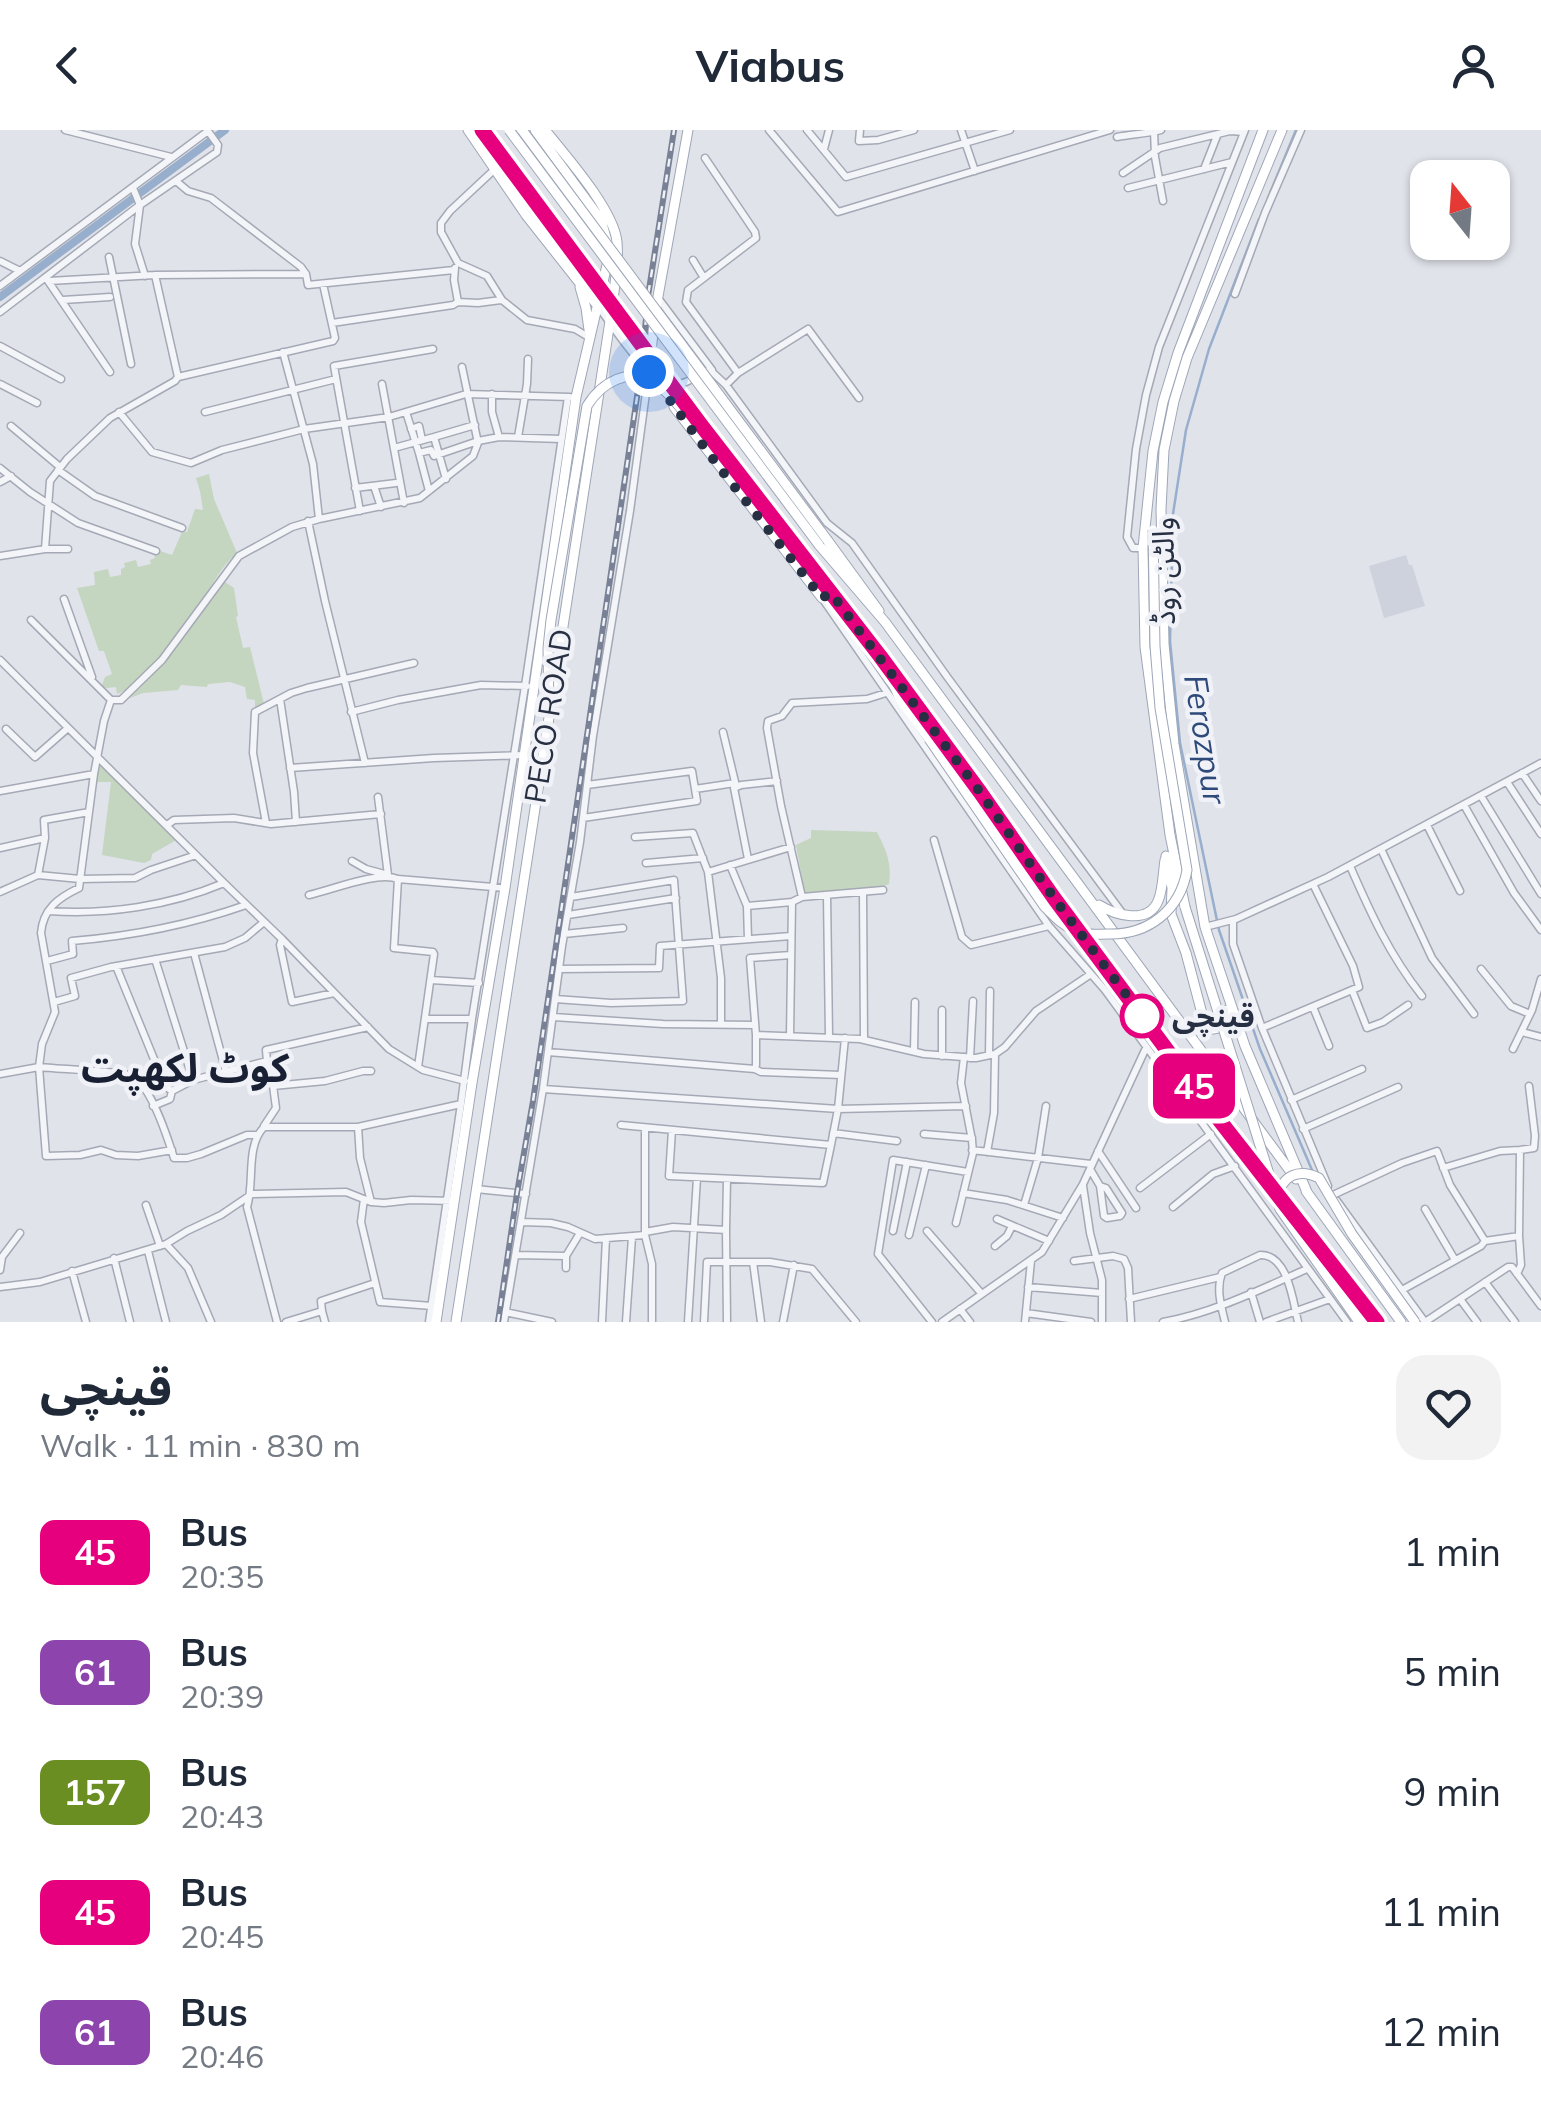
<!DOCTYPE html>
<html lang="en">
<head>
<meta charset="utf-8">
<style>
  body { margin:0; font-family:Mulish,"Noto Sans Arabic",sans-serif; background:#f2f2f3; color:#1f2937; height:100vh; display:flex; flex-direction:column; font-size:38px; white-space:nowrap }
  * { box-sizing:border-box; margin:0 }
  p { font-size:32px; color:#747a83 }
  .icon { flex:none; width:55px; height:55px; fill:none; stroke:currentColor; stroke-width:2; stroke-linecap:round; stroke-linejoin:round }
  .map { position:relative; height:1192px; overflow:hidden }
  .panel { display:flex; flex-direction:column; background:#fff; flex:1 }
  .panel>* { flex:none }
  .badge { padding:0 20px; border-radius:15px; font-size:35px; line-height:65px }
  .needle { width:65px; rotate:343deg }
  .buttons { position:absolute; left:1410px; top:30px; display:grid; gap:20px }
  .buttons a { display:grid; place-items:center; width:100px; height:100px; border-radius:20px; background:#fff; box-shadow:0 2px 8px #0004; font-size:50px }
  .you { position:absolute; width:50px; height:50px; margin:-25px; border:8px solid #fff; border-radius:50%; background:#1a73e8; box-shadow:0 0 0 15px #1a73e833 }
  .map>.badge { position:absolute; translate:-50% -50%; box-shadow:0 0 0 5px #fff }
  .round { display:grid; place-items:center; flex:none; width:105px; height:105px; border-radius:30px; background:#f2f2f3 }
  .headline { display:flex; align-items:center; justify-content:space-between; height:170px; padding:0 40px }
  h1 { font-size:48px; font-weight:700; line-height:75px }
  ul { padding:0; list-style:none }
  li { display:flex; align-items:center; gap:30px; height:120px; padding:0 40px }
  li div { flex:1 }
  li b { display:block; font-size:38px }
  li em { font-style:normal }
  li .badge { min-width:110px; font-weight:700; text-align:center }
  header { display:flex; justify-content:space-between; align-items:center; height:130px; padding:0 40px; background:#fff; font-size:45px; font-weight:700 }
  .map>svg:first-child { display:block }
  .built { fill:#ced2dc }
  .green { fill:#c4d5c0 }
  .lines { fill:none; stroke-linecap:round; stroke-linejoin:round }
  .stream { stroke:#98aecd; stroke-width:2.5 }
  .canal { stroke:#98aecd; stroke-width:8 }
  .minor-casing { stroke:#a5a9b5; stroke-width:9 }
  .major-casing { stroke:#9ea6b7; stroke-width:11 }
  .minor { stroke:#f3f5f8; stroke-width:6 }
  .major { stroke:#fff; stroke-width:9 }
  .rail-casing { stroke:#788195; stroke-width:6 }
  .rail { stroke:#f0f2f7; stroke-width:2.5; stroke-dasharray:8; stroke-linecap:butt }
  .major-bridge-casing { stroke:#9ea6b7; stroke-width:11; stroke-linecap:butt }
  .major-bridge { stroke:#fff; stroke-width:9 }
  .line-casing { stroke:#fff; stroke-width:22 }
  .line { stroke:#e6007e; stroke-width:15 }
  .walk { stroke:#272f43; stroke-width:10; stroke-dasharray:0 18 }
  .stop-dot { fill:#fff; stroke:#e6007e; stroke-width:5 }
  .labels { text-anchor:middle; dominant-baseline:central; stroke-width:9; stroke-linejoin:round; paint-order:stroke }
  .street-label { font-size:30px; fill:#272f43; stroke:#f0f2f7 }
  .stop-label { font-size:30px; font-weight:bold; fill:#272f43; stroke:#f0f2f7; text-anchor:start }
  .water-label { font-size:32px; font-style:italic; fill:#2d4a7b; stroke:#f0f2f7 }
  .district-label { font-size:40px; font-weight:bold; fill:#192034; stroke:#f0f2f7 }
</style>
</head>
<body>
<header><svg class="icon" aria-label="back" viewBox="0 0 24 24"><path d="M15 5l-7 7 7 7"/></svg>Viabus<svg class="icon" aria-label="person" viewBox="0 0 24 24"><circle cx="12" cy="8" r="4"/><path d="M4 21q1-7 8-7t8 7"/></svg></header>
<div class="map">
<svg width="1541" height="1192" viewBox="0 0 1541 1192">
  <rect width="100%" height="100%" fill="#e0e3ea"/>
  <path class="built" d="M 1406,425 L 1409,435 L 1412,435 L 1425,476 L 1384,488 L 1369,436 Z"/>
  <path class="green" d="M 209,344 L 214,369 L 237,423 C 220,437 212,457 199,475 C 185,496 140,558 117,564 L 116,557 L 106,558 L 102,555 L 105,547 L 112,544 L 104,521 L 99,521 L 77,458 L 95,455 L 94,442 L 108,439 L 110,447 L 121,445 L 121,439 L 125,437 L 124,433 L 136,430 L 138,437 L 151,434 L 150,430 L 155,428 L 154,424 L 160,421 L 172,425 L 182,402 L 187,402 L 195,379 L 203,380 L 200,361 L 196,348 Z
    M 225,452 L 234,458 L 238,486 L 236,487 L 243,518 L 250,517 L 264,574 L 255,578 L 255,570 L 247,569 L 245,557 L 230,552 L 208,554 L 207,557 L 181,555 L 178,560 L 143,563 L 130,568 L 164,533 Z
    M 99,634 L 178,709 L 152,724 L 151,730 L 144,733 L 102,725 L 111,652 L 95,652 Z
    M 811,700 L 877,702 C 886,720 892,733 889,754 L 883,757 L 805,765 L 796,715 L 811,708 Z"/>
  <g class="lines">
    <path class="stream" d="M 1268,68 L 1296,0
      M 1259,89 L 1209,219 L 1186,300 L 1173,384 L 1170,511 L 1180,613 L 1219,800 L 1260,919 L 1312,1040
      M 1381,1136 L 1421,1192"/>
    <path class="canal" d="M 0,167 L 225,0"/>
    <defs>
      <path id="minor" d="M 65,0 L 171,27
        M 769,0 L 838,82 L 1110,0
        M 807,0 L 846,47 L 1010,0
        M 860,0 L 859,11 L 878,10 L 914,0
        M 961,0 L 975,41
        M 1154,0 L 1155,27 L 1163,71
        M 1117,7 C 1132,4 1146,4 1161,0
        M 824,19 L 829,0
        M 705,28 L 755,102 L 756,108 L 688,160 L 686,172 L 738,243 L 726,255
        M 495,39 L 450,81 L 441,93 L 441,102 L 458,133 L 487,146 L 502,170 L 527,190 L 575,199 L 590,208
        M 1204,39 L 1217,6
        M 1123,43 L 1160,18 L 1230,1 L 1244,2
        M 176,51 L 188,61 L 211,68 L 301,137 L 306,144 L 308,155 L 454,140
        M 133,58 L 140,75 L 135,114 L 145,146
        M 1128,58 L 1232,32
        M 109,127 L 131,234
        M 693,130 L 704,148
        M 0,131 L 20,141
        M 455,138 L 454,150 L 458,172 L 478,173 L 501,170
        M 155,145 L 178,247
        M 46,148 L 110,242
        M 49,151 L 155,145 L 306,144
        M 0,156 L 208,1
        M 1235,164 L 1265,83 L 1301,0
        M 658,168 L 712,240
        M 63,170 L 110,167
        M 597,175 C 614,197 646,251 674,254 C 686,256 699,243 710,240 L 726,255 L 827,393 L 852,413 L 948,548 L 1123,784
        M 0,182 L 140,75 L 217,22 L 218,15 L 208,1
        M 332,193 L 453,175 L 458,172
        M 0,216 L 61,249
        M 283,222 L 313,334 L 319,389
        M 738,243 L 808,199 L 859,268
        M 0,254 L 37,273
        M 382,254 L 404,373
        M 492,264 L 492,282 L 499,307
        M 119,282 L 152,322 L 191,333 L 222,320 L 304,299 L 389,287 L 466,264 L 570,267
        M 205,282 L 336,249
        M 406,282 L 419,323
        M 11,296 L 60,337
        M 411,299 L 419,296 L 422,310
        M 518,307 L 527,254 L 528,229
        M 394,318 L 434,307
        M 0,338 L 30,362 L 78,393 L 156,421
        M 58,340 L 95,366 L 182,398
        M 446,349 L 434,307 L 475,295
        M 0,352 L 11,346
        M 374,356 L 381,377
        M 355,358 L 396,353
        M 429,361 L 419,323 L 431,320 L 434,326 L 478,311 L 499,307 L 561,309
        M 360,381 L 334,236 L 433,219
        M 308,391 L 325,471 L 365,633
        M 1143,418 L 1133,418 L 1127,407 L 1136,319 L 1146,265 L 1159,217 L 1245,0
        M 45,419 L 50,351 L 67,329 L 110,288 L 175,251 L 178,247 L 333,211 L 335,208 L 323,154
        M 0,426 L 45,419 L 68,419
        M 822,468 L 1049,796 L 1105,860 L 1347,1192
        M 64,469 L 92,547
        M 31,490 L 111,570
        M 0,530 L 224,753 L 282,809 L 389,919 L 423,940 L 465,951
        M 280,569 L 294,662 L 296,692
        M 351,582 L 398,570 L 481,555 L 527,556
        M 6,599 L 35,627 L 68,598
        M 723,602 L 736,656
        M 290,638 L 434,628 L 524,625
        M 1522,643 L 1541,671
        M 94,644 L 79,758 C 58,768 43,779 41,803 L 55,882 L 42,914 L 39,937 C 55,939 122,941 132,946 C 151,955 168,1009 174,1028 L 187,1028 L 201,1024 L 247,1005 L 257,1005
        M 1507,652 L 1541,704
        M 695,659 L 735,653
        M 0,661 L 94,644 L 104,591 L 111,570 L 121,570 L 162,530 L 239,426 L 292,397 L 319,389 L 420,368 L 473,326 L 478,313 L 462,237
        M 1481,666 L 1541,764
        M 1464,675 L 1514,763 L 1541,800
        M 583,688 L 697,671 L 692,641 L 587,655
        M 266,693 L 253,623 L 255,582 L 291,563 L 307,558 L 414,533
        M 167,695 L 174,690 L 234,688 L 271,694 L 381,684
        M 1427,695 L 1460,761
        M 635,707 L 693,703 L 708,742 L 721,848 L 721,894
        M 934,710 L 962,807 L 971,815 L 1049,796
        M 0,718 L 45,708
        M 1381,719 L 1432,828 L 1474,884
        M 748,729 L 734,658 L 741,655 L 777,651
        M 352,731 L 366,739 L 388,745 L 378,667
        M 646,733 L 703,728
        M 730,735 L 747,776 L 748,809
        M 1350,736 C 1371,784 1389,824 1422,866
        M 708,742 L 791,717
        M 38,745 L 45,708 L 44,690 L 89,682
        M 398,749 L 505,758
        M 0,762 L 38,745 L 80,749 L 135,748 L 151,740 L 196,725
        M 863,762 L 864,909
        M 309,765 C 332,760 377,741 398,749 L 394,818 L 433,822 L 434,824 L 418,937
        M 827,765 L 829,907
        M 802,767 L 781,676 L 767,598 L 768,591 L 782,586 L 792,573 L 867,569 L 886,563
        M 747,776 L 792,772
        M 49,781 C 107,785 169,776 224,753
        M 568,785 L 676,768
        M 1233,790 L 1233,814 L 1262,898 L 1328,1056
        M 1205,797 L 1236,789 L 1328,747 L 1541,633
        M 564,804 L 623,798
        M 282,809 L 280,815 L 292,872 L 334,863
        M 194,823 L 226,942
        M 791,825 L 750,828 L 756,905 L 860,909 L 924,924 L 976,928 L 995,924 L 1005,917 L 1036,881 L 1091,844
        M 155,829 L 193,950
        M 47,831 L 73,824 L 72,811 C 133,806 189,795 246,775
        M 116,836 L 165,956 L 172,961
        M 559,839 L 659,838 L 660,816 L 791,806
        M 1481,839 L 1511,876 L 1530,884
        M 431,850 L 479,853
        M 1352,860 L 1367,898 L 1383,892 L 1408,875
        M 555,869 L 611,873 L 683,871 L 674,750 L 571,767
        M 54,872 L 75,866 L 71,848 L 111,837 L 225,817 L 245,808 L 264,792
        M 1313,877 L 1329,916
        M 553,887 L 663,894 L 755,895
        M 425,889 L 472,889
        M 1262,898 L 1359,857 L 1353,836 L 1313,754
        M 1522,902 L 1541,907
        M 756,905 L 756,935
        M 790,906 L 792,772 L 802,767 L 883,760
        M 1513,919 L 1532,880 L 1541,849
        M 914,921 L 915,872
        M 548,922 L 755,939 L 761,942 L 841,945
        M 989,925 L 990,861
        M 942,926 L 942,880
        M 970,928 L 973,871
        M 267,931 L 266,920 L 368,897
        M 0,944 L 39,937 L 46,1026 L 80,1025 L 101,1020 L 116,1025 L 138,1026 L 172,1020
        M 273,956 L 325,951 L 363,941 L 371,941
        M 543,959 L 838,979 L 966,976
        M 1291,970 L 1362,939
        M 153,976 L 170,969 L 172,961 L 193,950 L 267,931 L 272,948 L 276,978 L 264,996
        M 621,995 L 831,1015 L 838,979 L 845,908
        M 358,997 L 360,1028 L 371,1072
        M 1303,999 L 1398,957
        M 672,1000 L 669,1046 L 823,1053 L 831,1015
        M 833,1003 L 897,1011
        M 924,1004 L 972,1008
        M 972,1020 L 1091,1034
        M 1520,1020 L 1534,1018 L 1535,1006 L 1529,956
        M 1098,1021 L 1136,1078
        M 987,1022 L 994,983 L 995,924
        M 1443,1038 L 1500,1021 L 1520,1020 L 1519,1106
        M 1090,1039 L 1100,1056 L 1104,1086 L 1107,1088 L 1120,1086 L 1122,1083 L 1106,1058 L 1100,1056
        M 1083,1056 L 1090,1103 L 1102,1150 L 1102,1192
        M 1140,1058 L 1211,1004
        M 476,1059 L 526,1064
        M 963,1063 L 1007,1070 L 1063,1088
        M 1333,1065 L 1402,1033 L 1437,1021 L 1450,1055 L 1485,1111
        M 364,1069 L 361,1092 L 380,1172 L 432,1176
        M 1337,1071 L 1425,1192 L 1508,1137 L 1512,1137 L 1541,1176
        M 146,1075 L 160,1116
        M 1024,1075 L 1038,1028 L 1046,976
        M 1173,1077 L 1213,1044 L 1235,1036
        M 1425,1079 L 1455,1130
        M 997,1089 L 1049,1111
        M 522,1092 L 551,1093 L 568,1097 L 595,1109 L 645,1105 L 645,998
        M 956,1093 L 973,1023 L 972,1010 L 961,953 L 964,927
        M 726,1100 L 727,1192
        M 893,1101 L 907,1032
        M 927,1101 L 981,1163
        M 645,1102 L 673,1097 L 726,1100 L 727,1049
        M 645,1105 L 652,1134 L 652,1192
        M 909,1105 L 926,1035
        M 166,1114 L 188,1138 L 211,1192
        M 995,1116 L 1007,1106 L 1012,1096
        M 148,1121 L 166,1192
        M 516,1125 L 566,1126 L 580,1103
        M 566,1126 L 566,1138
        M 114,1128 L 130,1192
        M 1074,1131 L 1113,1126 L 1124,1129 L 1128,1138 L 1131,1192
        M 753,1132 L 761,1192
        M 0,1140 L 2,1127 L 20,1103
        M 72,1141 L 86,1192
        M 1485,1152 L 1515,1192
        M 0,1157 L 40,1152 L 166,1114 L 187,1101 L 221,1085 L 252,1064 L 346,1062 L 371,1072 L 384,1073 L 411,1070 L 454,1071
        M 1028,1157 L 1102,1163
        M 1402,1160 L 1481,1116 L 1485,1111 L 1519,1106 L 1521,1135 L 1517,1144
        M 1251,1162 L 1260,1192
        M 1129,1169 L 1220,1147
        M 1460,1169 L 1477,1192
        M 960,1179 L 970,1192
        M 322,1181 L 325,1192
        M 505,1182 L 552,1192
        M 1026,1183 L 1091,1192
        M 277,1192 L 247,1077 C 255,1052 245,1017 264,997 L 358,997 L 461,974 L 472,889 L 525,556 L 568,267
        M 286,1192 L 322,1181 L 321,1171 L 375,1153
        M 429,1192 L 461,974
        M 504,1192 L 543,959 L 562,816 L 580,712 L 593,606 L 630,381 L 648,248
        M 602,1192 L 606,1108
        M 626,1192 L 632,1107
        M 688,1192 L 697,1048
        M 704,1192 L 707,1132 L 770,1132 L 812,1139 L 856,1192
        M 783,1192 L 794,1135
        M 932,1192 L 878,1124 L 893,1030 L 968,1042
        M 942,1192 L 1042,1122 L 1083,1054 L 1145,920
        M 1025,1192 L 1031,1131
        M 1163,1192 C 1213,1183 1261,1159 1307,1139
        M 1225,1192 C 1221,1176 1216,1159 1222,1143 L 1260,1125 C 1288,1124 1293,1171 1298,1192
        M 1266,1192 L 1330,1169"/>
      <path id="major" d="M 468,0 L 526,85 L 597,175
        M 1282,0 L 1187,228 L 1174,271 L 1164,320 L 1161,379 L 1164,514 L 1174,614 L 1205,797 L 1245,916 L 1307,1062
        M 580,157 L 586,178 L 589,200
        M 659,256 L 649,242 L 655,183 L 688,0
        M 674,277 L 822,468 L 831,463
        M 828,411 L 879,481
        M 819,415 L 885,492 L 1296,1049
        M 804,430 L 880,526 L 980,662 L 1054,768 L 1213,981 L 1377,1192
        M 890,547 L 900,569 L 929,609
        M 1166,726 L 1172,758 L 1171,784 L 1186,823 L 1205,895 L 1213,899 L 1228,896 L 1230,890 L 1227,880
        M 1099,775 C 1115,785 1148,795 1158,771 C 1163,760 1163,743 1165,730
        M 1185,777 L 1170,705 L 1145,517 L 1143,418 L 1153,321 L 1163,272 L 1178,223 L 1263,0
        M 1306,1061 L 1401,1192
        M 1280,1079 L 1359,1192
        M 436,1192 L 472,953 L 505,758 L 576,267 L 610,122 L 601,90 L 535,0
        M 456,1192 L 610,191 C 613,166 619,138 617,112 C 614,80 566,26 545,0"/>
    </defs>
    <use href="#minor" class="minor-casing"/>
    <use href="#major" class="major-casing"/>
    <use href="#minor" class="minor"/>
    <use href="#major" class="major"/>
    <defs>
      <path id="rail" d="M 498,1192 L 517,1063 L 533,971 L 642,233 L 648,166 L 674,0"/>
    </defs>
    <use href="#rail" class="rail-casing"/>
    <use href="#rail" class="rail"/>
    <defs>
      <path id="major-bridge" d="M 482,0 L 637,210 L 804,430
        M 509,0 L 819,415
        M 522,0 L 828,411
        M 549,578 L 548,518 L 551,490 L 587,276 C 601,253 629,236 655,253 C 666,260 675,271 683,281
        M 929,609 L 1044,776 C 1054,786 1063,796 1076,801 C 1086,806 1097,804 1108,804 C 1149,805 1180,780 1187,740 L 1160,578 L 1155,516 L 1153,400
        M 1185,777 L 1280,1079
        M 1278,1067 C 1282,1045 1299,1038 1319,1048 L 1352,1104 L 1415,1192"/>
    </defs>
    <use href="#major-bridge" class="major-bridge-casing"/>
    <use href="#major-bridge" class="major-bridge"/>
  </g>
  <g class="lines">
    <defs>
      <path id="line" d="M 482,0 L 701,295 L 880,526 L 980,662 L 1054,768 L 1213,982 L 1377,1192"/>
    </defs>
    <use href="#line" class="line-casing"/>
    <use href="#line" class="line"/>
    <path class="walk" d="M 649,242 L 719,337 L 822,468 L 831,463 L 980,662 L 1054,768 L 1145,890 L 1142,886"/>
  </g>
  <circle class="stop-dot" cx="1142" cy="886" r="20"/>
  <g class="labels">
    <g class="street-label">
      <text transform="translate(1163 441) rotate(-91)">والٹن روڈ</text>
      <text transform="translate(548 586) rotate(-81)">PECO ROAD</text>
    </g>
    <g class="stop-label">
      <text x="1172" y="886">قینچی</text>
    </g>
    <g class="water-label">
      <text transform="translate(1206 609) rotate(81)">Ferozpur</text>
    </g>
    <g class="district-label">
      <text x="185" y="937">کوٹ لکھپت</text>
    </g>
  </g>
</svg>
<div class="buttons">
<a><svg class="needle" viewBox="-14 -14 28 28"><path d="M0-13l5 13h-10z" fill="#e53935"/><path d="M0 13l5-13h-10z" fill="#747a83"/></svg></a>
</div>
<div class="you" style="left:649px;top:242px"></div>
<b class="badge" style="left:1194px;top:956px;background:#e6007e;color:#fff">45</b>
</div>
<section class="panel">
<div class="headline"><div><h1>قینچی</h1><p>Walk · 11 min · 830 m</p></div><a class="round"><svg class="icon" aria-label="heart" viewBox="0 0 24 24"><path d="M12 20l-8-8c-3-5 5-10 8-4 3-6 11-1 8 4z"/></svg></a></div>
<ul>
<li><span class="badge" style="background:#e6007e;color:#fff">45</span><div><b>Bus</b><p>20:35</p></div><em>1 min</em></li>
<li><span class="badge" style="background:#8e44ad;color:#fff">61</span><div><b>Bus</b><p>20:39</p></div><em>5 min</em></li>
<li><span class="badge" style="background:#6b8e23;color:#fff">157</span><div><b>Bus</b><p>20:43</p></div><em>9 min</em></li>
<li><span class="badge" style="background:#e6007e;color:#fff">45</span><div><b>Bus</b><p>20:45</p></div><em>11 min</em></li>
<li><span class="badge" style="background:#8e44ad;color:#fff">61</span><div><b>Bus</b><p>20:46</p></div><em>12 min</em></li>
</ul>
</section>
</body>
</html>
